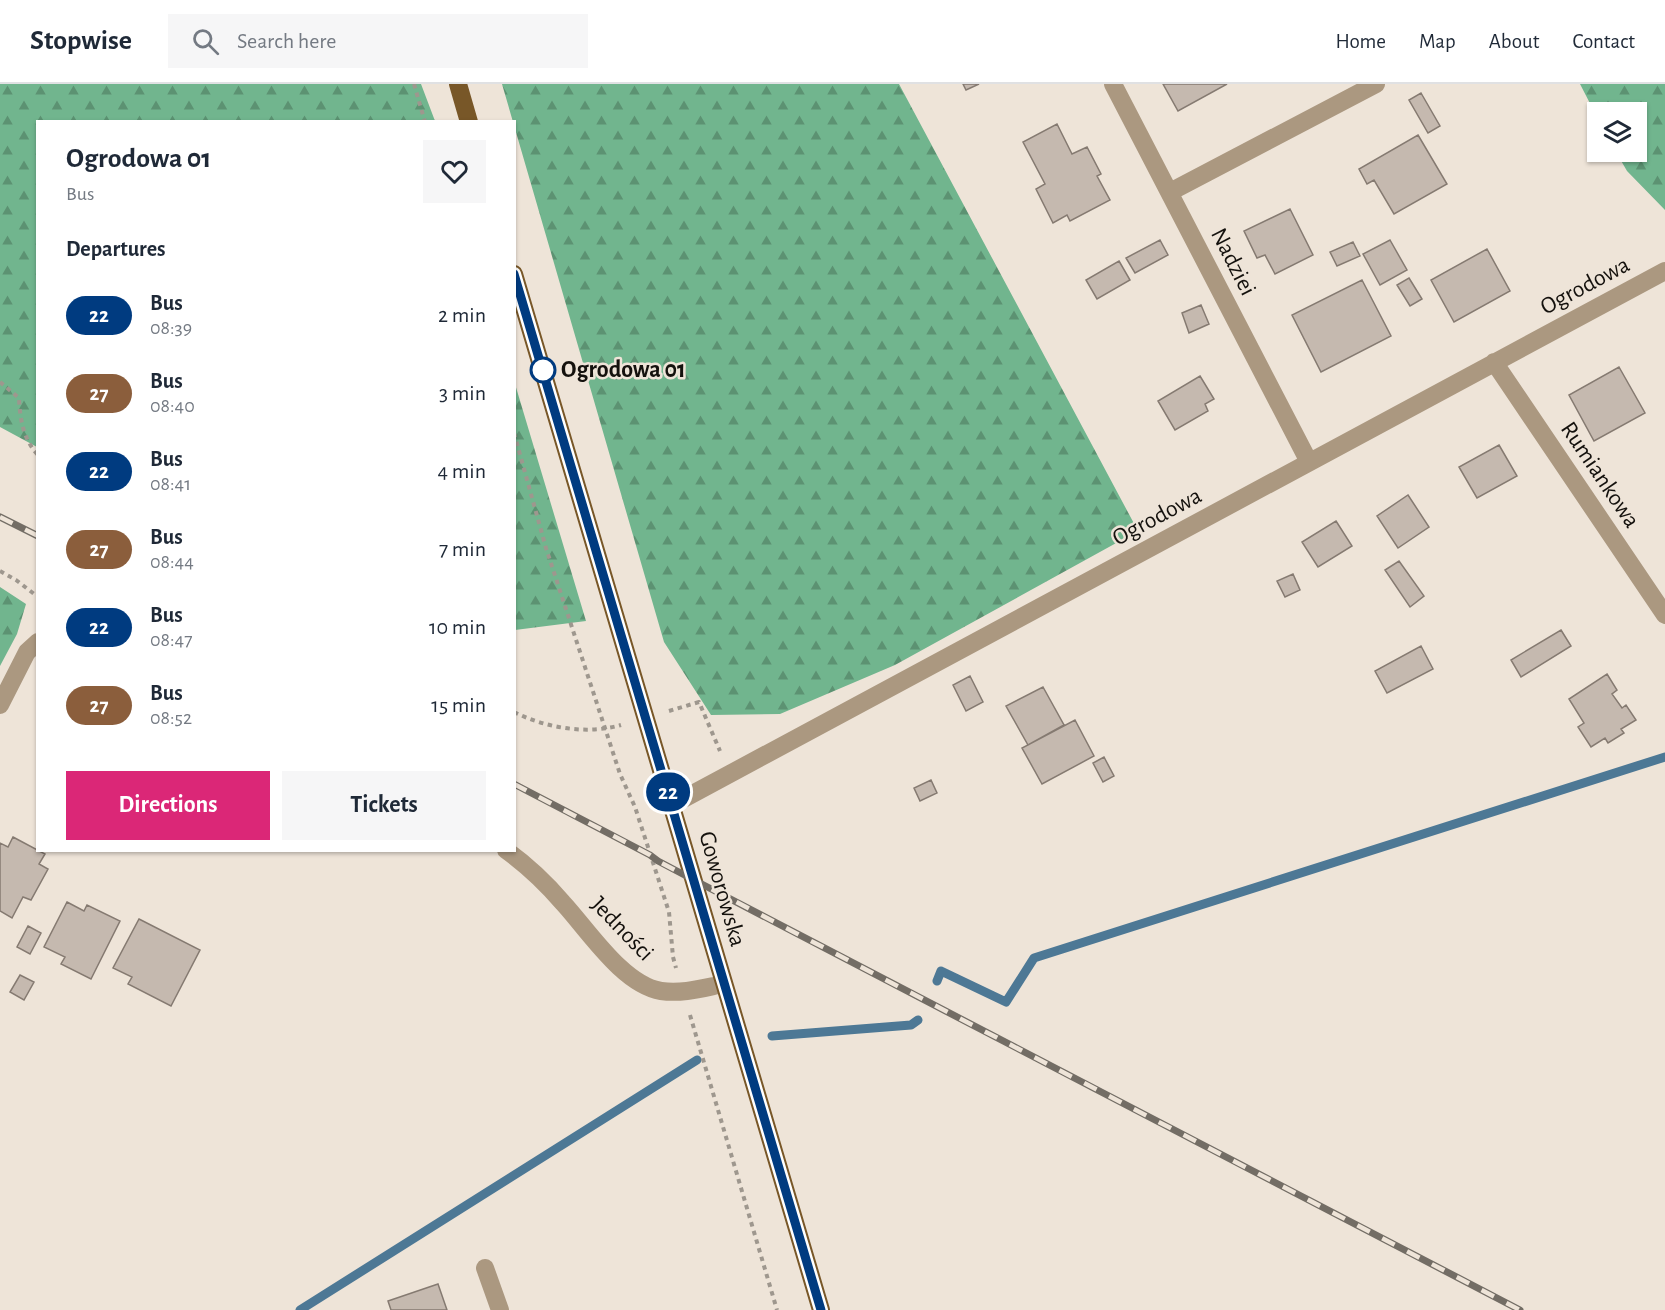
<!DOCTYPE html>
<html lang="en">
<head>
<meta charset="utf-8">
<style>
  body { margin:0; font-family:"Alegreya Sans",sans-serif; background:#f6f6f7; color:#1f2937; height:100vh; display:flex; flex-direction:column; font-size:22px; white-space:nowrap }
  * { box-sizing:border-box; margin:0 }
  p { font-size:20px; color:#747a83 }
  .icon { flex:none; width:33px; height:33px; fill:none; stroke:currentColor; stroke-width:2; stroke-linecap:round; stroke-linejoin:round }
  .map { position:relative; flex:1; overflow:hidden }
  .details { position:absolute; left:36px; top:36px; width:480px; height:732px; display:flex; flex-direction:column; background:#fff; border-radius:0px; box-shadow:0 2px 4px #0004 }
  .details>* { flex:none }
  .badge { padding:0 12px; border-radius:20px; font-size:21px; line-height:39px }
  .buttons { position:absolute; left:1587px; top:18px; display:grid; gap:12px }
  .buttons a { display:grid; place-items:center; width:60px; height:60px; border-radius:0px; background:#fff; box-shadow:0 2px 4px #0004; font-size:30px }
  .map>.badge { position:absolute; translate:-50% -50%; box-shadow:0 0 0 3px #fff }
  h2 { padding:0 30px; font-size:22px; line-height:54px }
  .round { display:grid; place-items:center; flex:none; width:63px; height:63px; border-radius:0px; background:#f6f6f7 }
  .headline { display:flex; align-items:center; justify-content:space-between; height:102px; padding:0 30px }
  h1 { font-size:28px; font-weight:700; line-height:45px }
  .primary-button { display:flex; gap:12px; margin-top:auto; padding:12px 30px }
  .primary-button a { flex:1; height:69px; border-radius:0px; background:#db2777; color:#fff; font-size:24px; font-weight:700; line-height:69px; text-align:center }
  .primary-button a+a { background:#f6f6f7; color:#1f2937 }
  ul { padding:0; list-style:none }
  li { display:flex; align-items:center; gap:18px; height:78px; padding:0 30px }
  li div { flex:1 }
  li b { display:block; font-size:22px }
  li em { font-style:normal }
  li .badge { min-width:66px; font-weight:700; text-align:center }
  header { display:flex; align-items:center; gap:36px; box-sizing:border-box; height:84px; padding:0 30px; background:#fff; border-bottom:2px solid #e0e1e3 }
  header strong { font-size:28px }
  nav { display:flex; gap:33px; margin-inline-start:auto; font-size:21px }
  .search { width:420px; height:54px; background:#f6f6f7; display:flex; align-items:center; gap:15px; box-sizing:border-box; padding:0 21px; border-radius:0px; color:#747a83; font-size:22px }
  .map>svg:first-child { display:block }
  .forest { fill:url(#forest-firs) }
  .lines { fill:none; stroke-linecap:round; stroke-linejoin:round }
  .stream { stroke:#4d7895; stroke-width:9 }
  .building { fill:#c5b9af; stroke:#857a71; stroke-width:1.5 }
  .path { stroke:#9e978e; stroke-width:4; stroke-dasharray:4.5 4.5; stroke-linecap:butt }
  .minor { stroke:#ab9880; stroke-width:18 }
  .major { stroke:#785728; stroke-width:18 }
  .rail-casing { stroke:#736d65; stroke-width:7 }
  .rail { stroke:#eee4d8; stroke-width:4.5; stroke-dasharray:14; stroke-linecap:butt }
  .line-casing { stroke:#fff; stroke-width:14 }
  .line { stroke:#003b80; stroke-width:9 }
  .stop-dot { fill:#fff; stroke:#003b80; stroke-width:3 }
  .labels { text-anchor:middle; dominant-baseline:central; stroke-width:5; stroke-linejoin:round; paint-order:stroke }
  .street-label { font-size:24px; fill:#14110d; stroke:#eee4d8 }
  .stop-label { font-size:24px; font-weight:bold; fill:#14110d; stroke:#eee4d8; text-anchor:start }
</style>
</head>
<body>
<header>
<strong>Stopwise</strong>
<div class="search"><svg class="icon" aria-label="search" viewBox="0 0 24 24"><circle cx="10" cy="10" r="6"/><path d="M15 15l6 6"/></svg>Search here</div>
<nav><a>Home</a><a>Map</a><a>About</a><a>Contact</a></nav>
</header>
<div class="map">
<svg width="1665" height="1226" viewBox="0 0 1665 1226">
  <defs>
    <pattern id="forest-firs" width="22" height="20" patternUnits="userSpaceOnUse" patternTransform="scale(1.5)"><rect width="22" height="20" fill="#71b58e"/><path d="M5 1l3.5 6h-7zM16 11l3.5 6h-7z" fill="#5c9272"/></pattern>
  </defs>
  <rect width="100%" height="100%" fill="#eee4d8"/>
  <path class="forest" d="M 0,0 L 421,0 L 435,37 L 38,38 L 37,363 L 0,343 Z
    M 502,0 L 899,0 L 1138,447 L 895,581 L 780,630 L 711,631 L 664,558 Z
    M 1580,0 L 1665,0 L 1665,126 L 1627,87 L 1616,68 L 1636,68 L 1636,28 L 1598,28 L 1597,33 Z
    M 515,300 L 586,537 L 515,546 Z
    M 0,503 L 26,520 L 17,550 L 0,582 Z"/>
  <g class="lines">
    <path class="stream" d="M 937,897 L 941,887 L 1006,918 L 1034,874 L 1665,673
      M 772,952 L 911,941 L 918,936
      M 300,1226 L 697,976"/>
  </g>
  <path class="building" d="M 963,0 L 979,0 L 966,6 Z
    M 1163,0 L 1227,0 L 1178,27 Z
    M 1421,9 L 1440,42 L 1428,49 L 1409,16 Z
    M 1057,40 L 1072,70 L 1087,63 L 1101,90 L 1097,92 L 1110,116 L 1070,137 L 1067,131 L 1053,139 L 1036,105 L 1045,100 L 1023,58 Z
    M 1418,51 L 1447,100 L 1394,130 L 1374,96 L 1367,100 L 1359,85 Z
    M 1290,125 L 1313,171 L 1275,190 L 1265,171 L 1257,174 L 1244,147 Z
    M 1160,156 L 1168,171 L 1135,189 L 1126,174 Z
    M 1390,156 L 1407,186 L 1380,201 L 1363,170 Z
    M 1353,158 L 1360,172 L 1337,182 L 1330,168 Z
    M 1487,165 L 1510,207 L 1454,238 L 1431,196 Z
    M 1119,177 L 1130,196 L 1097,215 L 1086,196 Z
    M 1409,194 L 1422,215 L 1410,222 L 1397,201 Z
    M 1362,196 L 1391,252 L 1321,288 L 1292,231 Z
    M 1201,221 L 1209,240 L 1189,249 L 1182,229 Z
    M 1619,283 L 1645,329 L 1594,357 L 1569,311 Z
    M 1200,292 L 1214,315 L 1205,320 L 1208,327 L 1175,346 L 1158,317 Z
    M 1499,361 L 1517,392 L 1477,414 L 1459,383 Z
    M 1408,411 L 1429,443 L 1398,464 L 1377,432 Z
    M 1336,437 L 1352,462 L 1318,483 L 1302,458 Z
    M 1399,477 L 1424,512 L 1410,523 L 1385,486 Z
    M 1293,490 L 1300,506 L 1285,513 L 1277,497 Z
    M 1561,546 L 1571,562 L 1521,593 L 1511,576 Z
    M 1421,562 L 1433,585 L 1387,609 L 1375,587 Z
    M 1607,590 L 1617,606 L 1612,610 L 1622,624 L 1626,621 L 1636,636 L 1621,645 L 1624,649 L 1608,659 L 1605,654 L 1591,663 L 1578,643 L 1584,639 L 1569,615 Z
    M 970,592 L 983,618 L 966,627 L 953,601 Z
    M 1043,603 L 1064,641 L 1028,661 L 1006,622 Z
    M 1075,636 L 1094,672 L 1042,700 L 1022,664 Z
    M 1104,673 L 1114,692 L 1103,698 L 1093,679 Z
    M 931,696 L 937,709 L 920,717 L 914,704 Z
    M 13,753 L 45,770 L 39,780 L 48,785 L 31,816 L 23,813 L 12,834 L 0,827 L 0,759 L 8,763 Z
    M 67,818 L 84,827 L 87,821 L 120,837 L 91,895 L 61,880 L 65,873 L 44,863 Z
    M 139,835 L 200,866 L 171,922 L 128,900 L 132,893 L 113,884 Z
    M 28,842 L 41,849 L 30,870 L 17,863 Z
    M 20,891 L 34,898 L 24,916 L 10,908 Z
    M 438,1200 L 447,1226 L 391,1226 L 388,1217 Z"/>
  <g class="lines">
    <path class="path" d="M 414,0 L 425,38
      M 0,298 L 19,314 C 20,335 23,355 38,371
      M 514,349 L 546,464 L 620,690 L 635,723 L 669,828 L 673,873 L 676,884
      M 0,487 L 16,496 L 38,513
      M 669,627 L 699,618 L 720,667
      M 514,628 C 546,644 587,651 621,641
      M 690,931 L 777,1226"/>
    <path class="minor" d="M 1113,0 L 1309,378
      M 1170,108 L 1376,0
      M 1494,278 L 1665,531
      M 0,621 L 27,568 L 38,558
      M 672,721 L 1665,187
      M 506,766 C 528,782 546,799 563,819 C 588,846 623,901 661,907 C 683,910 703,904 724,900
      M 485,1184 L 500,1226"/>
    <path class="major" d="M 458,0 L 469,38
      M 514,190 L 821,1226"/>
    <defs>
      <path id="rail" d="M 0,433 L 38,452
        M 514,700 L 650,771 L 658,777 L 694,796 L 1520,1226"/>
    </defs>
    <use href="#rail" class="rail-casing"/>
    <use href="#rail" class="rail"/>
  </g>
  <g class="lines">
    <defs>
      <path id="line" d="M 514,190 L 821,1226"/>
    </defs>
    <use href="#line" class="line-casing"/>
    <use href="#line" class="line"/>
  </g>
  <circle class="stop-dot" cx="543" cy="286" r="12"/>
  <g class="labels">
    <g class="street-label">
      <text transform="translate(1233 178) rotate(63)">Nadziei</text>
      <text transform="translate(1585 202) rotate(-28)">Ogrodowa</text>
      <text transform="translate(1600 391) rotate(56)">Rumiankowa</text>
      <text transform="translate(1157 433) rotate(-28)">Ogrodowa</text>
      <text transform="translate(722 805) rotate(74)">Goworowska</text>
      <text transform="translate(622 845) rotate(46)">Jedności</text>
    </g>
    <g class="stop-label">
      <text x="561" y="286">Ogrodowa 01</text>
    </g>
  </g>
</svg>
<div class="buttons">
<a><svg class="icon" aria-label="layers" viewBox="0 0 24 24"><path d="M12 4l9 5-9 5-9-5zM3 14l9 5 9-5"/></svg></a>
</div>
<b class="badge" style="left:668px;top:708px;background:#003b80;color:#fff">22</b>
<section class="details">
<div class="headline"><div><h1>Ogrodowa 01</h1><p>Bus</p></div><a class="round"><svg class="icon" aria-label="heart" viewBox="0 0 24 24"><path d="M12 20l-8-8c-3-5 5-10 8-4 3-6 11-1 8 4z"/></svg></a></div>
<h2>Departures</h2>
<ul>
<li><span class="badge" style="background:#003b80;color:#fff">22</span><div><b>Bus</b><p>08:39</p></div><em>2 min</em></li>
<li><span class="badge" style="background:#8b5e3c;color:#fff">27</span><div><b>Bus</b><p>08:40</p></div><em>3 min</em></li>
<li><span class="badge" style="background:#003b80;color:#fff">22</span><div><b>Bus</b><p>08:41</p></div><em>4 min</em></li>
<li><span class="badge" style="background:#8b5e3c;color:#fff">27</span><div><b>Bus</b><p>08:44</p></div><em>7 min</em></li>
<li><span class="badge" style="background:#003b80;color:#fff">22</span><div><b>Bus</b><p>08:47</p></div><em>10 min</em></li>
<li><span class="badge" style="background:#8b5e3c;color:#fff">27</span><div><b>Bus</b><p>08:52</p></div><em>15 min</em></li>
</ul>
<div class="primary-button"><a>Directions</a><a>Tickets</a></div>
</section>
</div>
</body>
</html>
